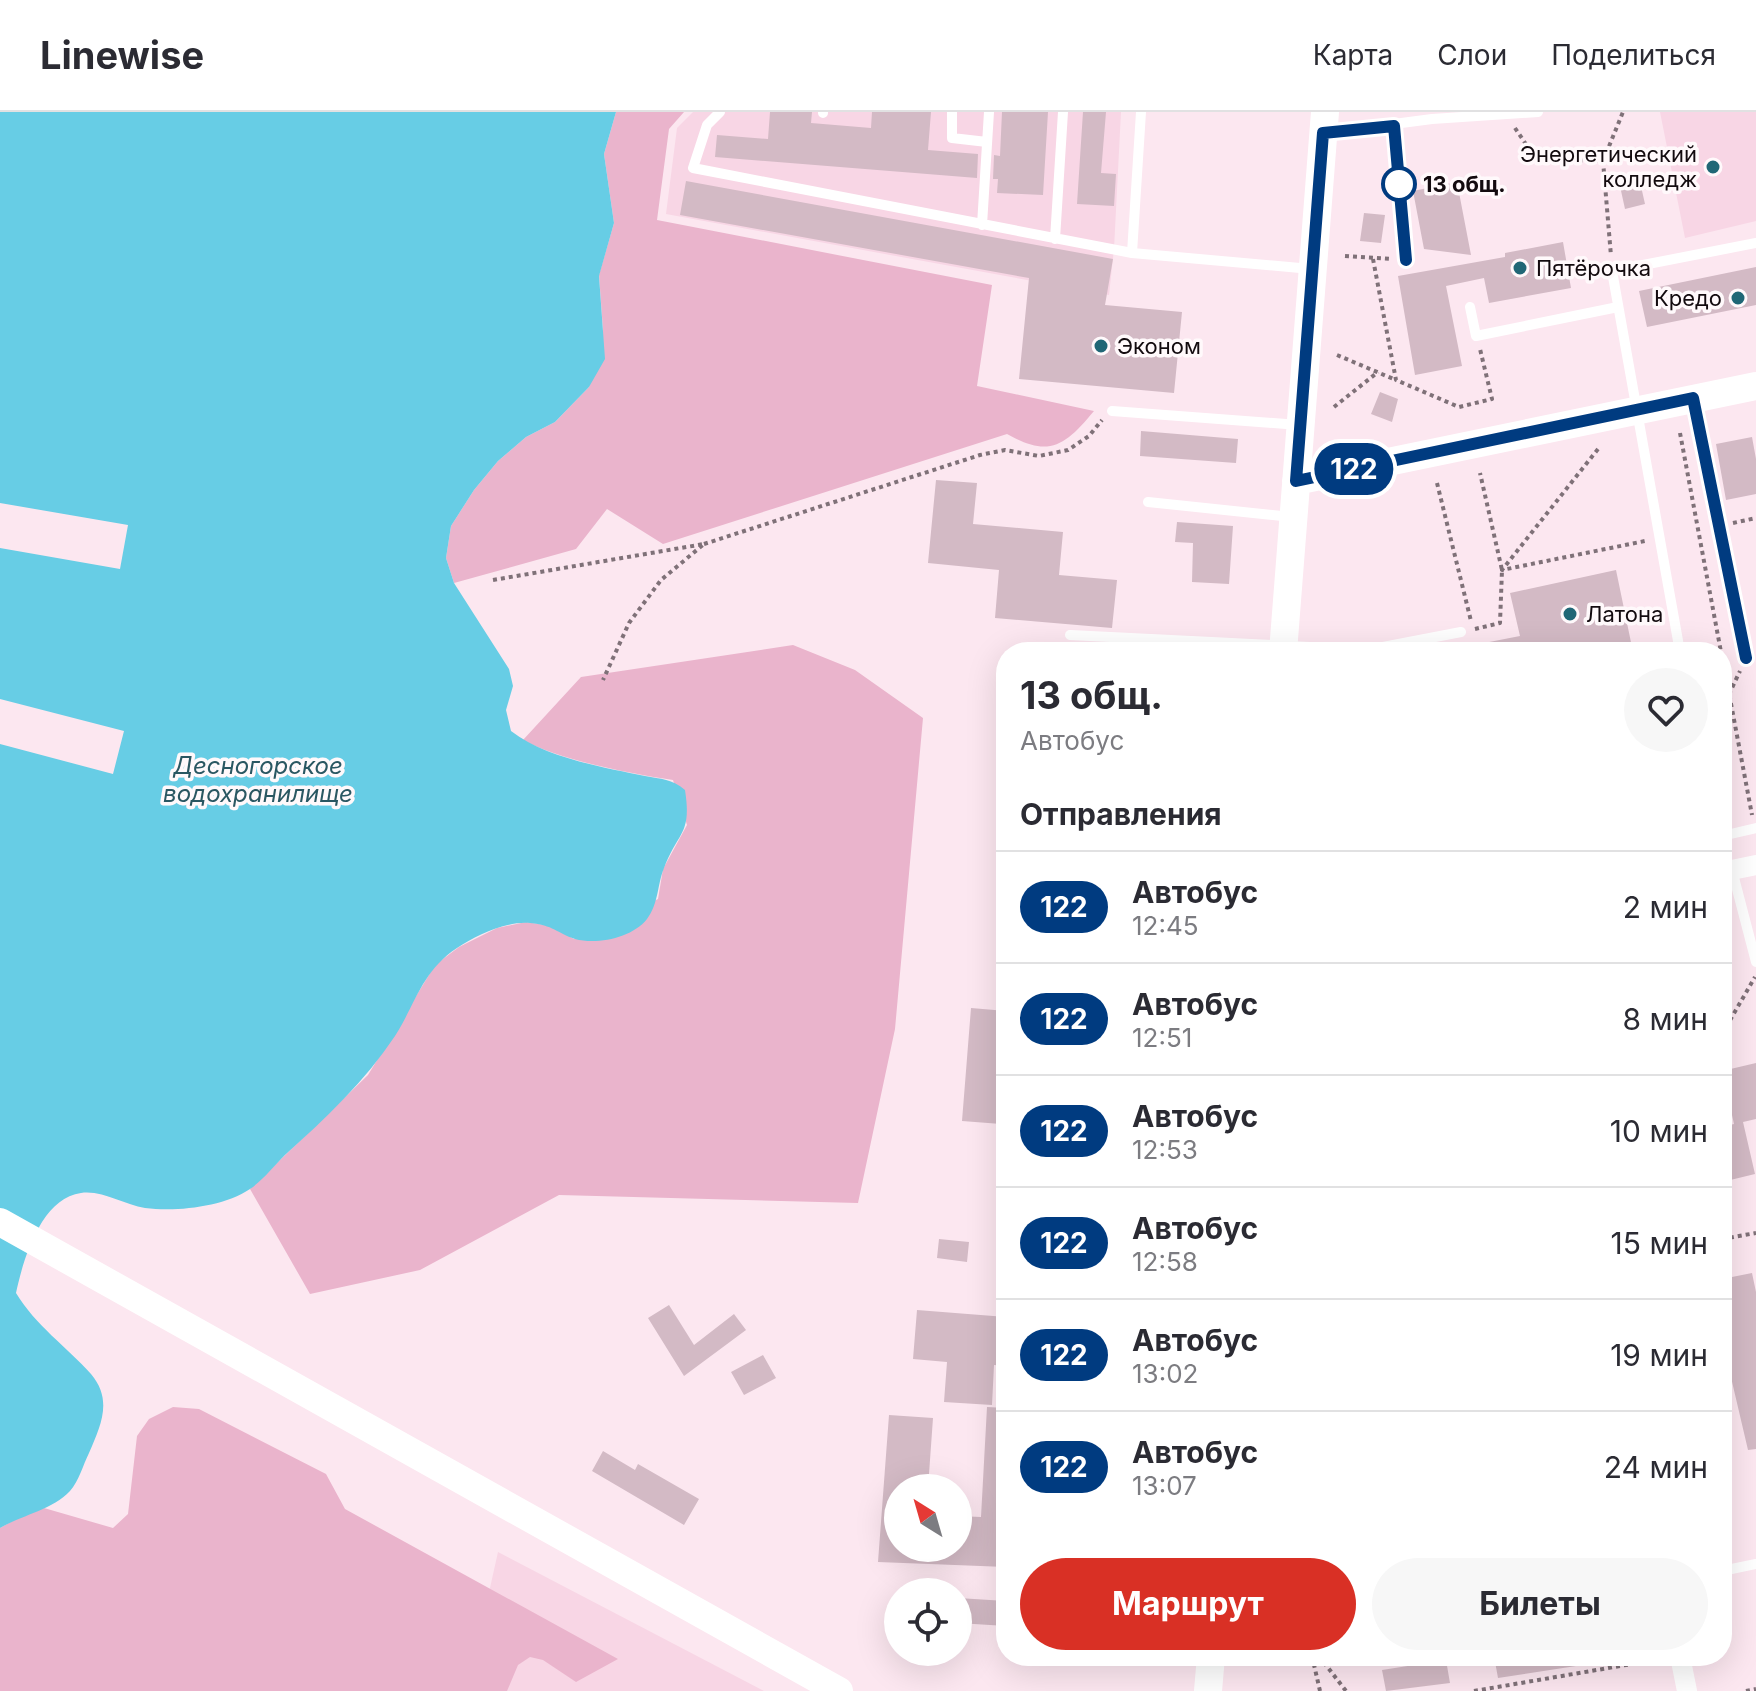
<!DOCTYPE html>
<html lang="ru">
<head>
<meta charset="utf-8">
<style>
  body { margin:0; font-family:Inter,sans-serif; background:#f7f7f7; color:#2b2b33; height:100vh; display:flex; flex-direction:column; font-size:30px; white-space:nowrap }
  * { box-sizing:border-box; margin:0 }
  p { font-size:26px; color:#7c7c81 }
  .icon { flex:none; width:44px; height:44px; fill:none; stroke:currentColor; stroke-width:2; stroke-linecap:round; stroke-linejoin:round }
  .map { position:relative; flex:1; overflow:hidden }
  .details { position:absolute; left:996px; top:530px; width:736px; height:1024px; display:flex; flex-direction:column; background:#fff; border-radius:32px; box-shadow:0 8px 32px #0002 }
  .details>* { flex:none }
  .badge { padding:0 16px; border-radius:26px; font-size:28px; line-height:52px }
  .needle { width:52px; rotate:323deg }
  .buttons { position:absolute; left:884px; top:1362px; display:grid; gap:16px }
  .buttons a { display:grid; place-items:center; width:88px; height:88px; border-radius:50%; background:#fff; box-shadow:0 8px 32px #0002; font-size:40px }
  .map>.badge { position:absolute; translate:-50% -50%; box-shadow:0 0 0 4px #fff }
  h2 { padding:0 24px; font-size:30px; line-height:72px }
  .round { display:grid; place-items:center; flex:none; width:84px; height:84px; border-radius:42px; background:#f7f7f7 }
  .overview { display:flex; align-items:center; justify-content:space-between; height:136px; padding:0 24px }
  h1 { font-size:38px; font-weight:700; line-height:60px }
  .primary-button { display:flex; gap:16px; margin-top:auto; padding:16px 24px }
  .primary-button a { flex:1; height:92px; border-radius:48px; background:#d93025; color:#fff; font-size:32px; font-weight:700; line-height:92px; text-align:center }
  .primary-button a+a { background:#f7f7f7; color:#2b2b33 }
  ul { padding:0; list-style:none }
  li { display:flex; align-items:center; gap:24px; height:112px; padding:0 24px; border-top:2px solid #e1e1e2 }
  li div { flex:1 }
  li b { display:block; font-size:30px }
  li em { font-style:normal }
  li .badge { min-width:88px; font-weight:700; text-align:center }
  header { display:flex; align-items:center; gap:48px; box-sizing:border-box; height:112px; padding:0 40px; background:#fff; border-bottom:2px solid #e1e1e2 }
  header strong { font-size:38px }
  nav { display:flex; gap:44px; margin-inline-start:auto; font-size:28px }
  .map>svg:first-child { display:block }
  .built { fill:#f8d6e5 }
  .green { fill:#eab4cc }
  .water { fill:#67cde5 }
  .pier { fill:#fce7f0 }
  .building { fill:#d3bac5 }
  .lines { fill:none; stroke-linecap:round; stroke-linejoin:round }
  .path { stroke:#7f7178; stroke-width:4; stroke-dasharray:4 4; stroke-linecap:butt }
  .lane { stroke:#fff; stroke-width:10 }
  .street { stroke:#fff; stroke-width:20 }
  .secondary { stroke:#fff; stroke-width:28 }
  .line-casing { stroke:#fff; stroke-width:18 }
  .line { stroke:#003b80; stroke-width:12 }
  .poi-dot { fill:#206776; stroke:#fff9fb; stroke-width:3 }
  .stop-dot { fill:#fff; stroke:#003b80; stroke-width:4 }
  .labels { text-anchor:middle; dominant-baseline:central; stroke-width:7; stroke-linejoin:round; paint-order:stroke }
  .poi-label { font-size:22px; fill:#130b0f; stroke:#fff9fb; text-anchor:start }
  .stop-label { font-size:22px; font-weight:bold; fill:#130b0f; stroke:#fff9fb; text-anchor:start }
  .water-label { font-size:24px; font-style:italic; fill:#2a5762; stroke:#fff9fb }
</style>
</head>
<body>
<header>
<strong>Linewise</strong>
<nav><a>Карта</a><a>Слои</a><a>Поделиться</a></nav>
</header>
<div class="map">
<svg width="1756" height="1579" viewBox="0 0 1756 1579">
  <rect width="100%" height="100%" fill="#fce7f0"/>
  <path class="built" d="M 693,0 L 1121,0 L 1114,137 L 1109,183 L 666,102 L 677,16 Z
    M 1660,0 L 1756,0 L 1756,109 L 1685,126 Z
    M 498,1440 L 764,1579 L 467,1579 Z"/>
  <path class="green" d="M 616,0 L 684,0 L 669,17 L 657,108 L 992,173 L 977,274 L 1094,299 C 1065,334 1049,346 1007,322 L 663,432 L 607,397 L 576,437 L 454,471 L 446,446 L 451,414 L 474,378 L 498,349 L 526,325 L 555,310 L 589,275 L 603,218 L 599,163 L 614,111 L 604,42 Z
    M 793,533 L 855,558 L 923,606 L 895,917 L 858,1091 L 559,1083 L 420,1158 L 310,1182 L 250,1077 L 368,963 L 435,853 L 459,835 L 497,816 L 526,810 L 551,814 L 574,827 L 658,787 L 663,757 L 687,713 L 673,668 C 632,662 559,648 523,628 L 581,565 Z
    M 173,1295 L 199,1297 L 326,1362 L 345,1397 L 618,1547 L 576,1570 L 543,1548 L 530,1545 L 518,1553 L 507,1579 L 0,1579 L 0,1416 L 16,1407 L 44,1396 L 113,1416 L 128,1402 L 137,1324 L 149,1307 Z"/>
  <path class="water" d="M 0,0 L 616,0 L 604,42 L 614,111 L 599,164 L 605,247 L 589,275 L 555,310 L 526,325 L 498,349 L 474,378 L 451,414 L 446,446 L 454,471 L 509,557 L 513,574 L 506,598 L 511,619 C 546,646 602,655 645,664 C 661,667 672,667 685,678 C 692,723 678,719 664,756 C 657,773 659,791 647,807 C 632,826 597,833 575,827 C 557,821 553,813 530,811 C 506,809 476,823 457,836 C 422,859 416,891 395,924 C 365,969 326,1006 285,1043 C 274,1054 263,1068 250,1077 C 223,1095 177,1100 145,1096 C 124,1093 103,1078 81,1081 C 41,1086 23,1148 16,1181 C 36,1214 66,1234 91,1262 C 113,1288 101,1313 89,1341 C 83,1353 79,1369 70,1379 C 52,1398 22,1403 0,1416 Z"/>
  <path class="pier" d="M 0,391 L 128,413 L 120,457 L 0,436 Z
    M 0,587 L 124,619 L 113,662 L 0,632 Z"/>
  <path class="building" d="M 770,0 L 812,0 L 811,11 L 871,16 L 872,0 L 931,0 L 928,38 L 978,42 L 977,66 L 715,45 L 717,23 L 768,27 Z
    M 1002,0 L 1048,0 L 1043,83 L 997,81 L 998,67 L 993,67 L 994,43 L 1000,44 Z
    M 1083,0 L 1106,0 L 1101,61 L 1116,62 L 1114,94 L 1077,92 Z
    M 1638,61 L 1645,92 L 1625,97 L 1618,65 Z
    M 686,69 L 1113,147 L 1105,193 L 1182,200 L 1174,281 L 1019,267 L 1029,166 L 680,103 Z
    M 1457,70 L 1471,143 L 1424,137 L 1413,79 Z
    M 1364,101 L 1385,103 L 1381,131 L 1360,129 Z
    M 1563,130 L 1571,176 L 1489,191 L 1484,166 L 1446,174 L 1462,254 L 1415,263 L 1398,164 L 1505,145 L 1505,141 Z
    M 1756,155 L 1756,193 L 1647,215 L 1639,179 Z
    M 1380,280 L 1398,287 L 1392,310 L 1371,302 Z
    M 1141,319 L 1238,327 L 1236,351 L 1140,344 Z
    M 1752,325 L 1756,347 L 1756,382 L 1726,388 L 1716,332 Z
    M 936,368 L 977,371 L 973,412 L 1063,420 L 1059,463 L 1117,468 L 1112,516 L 995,506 L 999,458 L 928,451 Z
    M 1177,410 L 1233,414 L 1229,472 L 1192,470 L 1193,431 L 1175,430 Z
    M 1616,458 L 1633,540 L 1480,540 L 1479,532 L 1520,524 L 1510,481 Z
    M 971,896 L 1006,899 L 1006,944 L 1001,1012 L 962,1009 Z
    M 1756,951 L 1756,1007 L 1743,1010 L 1755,1062 L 1722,1070 L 1722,1015 L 1734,1012 L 1722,959 Z
    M 939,1127 L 969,1130 L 967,1150 L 937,1146 Z
    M 1752,1161 L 1756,1180 L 1756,1337 L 1748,1338 L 1722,1227 L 1722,1167 Z
    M 669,1193 L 694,1233 L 734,1202 L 746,1218 L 684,1264 L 648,1206 Z
    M 917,1198 L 1006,1205 L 1006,1254 L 994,1253 L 992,1293 L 944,1290 L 947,1250 L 913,1247 Z
    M 763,1243 L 776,1266 L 744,1283 L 731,1260 Z
    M 987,1295 L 1006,1296 L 1006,1455 L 878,1450 L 889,1303 L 933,1306 L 928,1376 L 898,1376 L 898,1436 L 958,1436 L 958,1404 L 981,1405 Z
    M 603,1339 L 635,1358 L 638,1352 L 699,1387 L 684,1413 L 592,1359 Z
    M 958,1486 L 1006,1489 L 1006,1514 L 958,1511 Z
    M 1494,1544 L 1575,1544 L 1576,1554 L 1498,1566 Z
    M 1446,1548 L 1450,1571 L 1386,1579 L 1382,1558 Z"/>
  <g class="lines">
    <path class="path" d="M 1515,16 L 1536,47 L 1603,49 L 1611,144
      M 1603,49 L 1623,0
      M 1345,144 L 1391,147
      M 1373,147 L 1396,268 L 1459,295 L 1492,287 L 1480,237
      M 1337,243 L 1396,268
      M 1334,295 L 1378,260
      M 1680,321 L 1721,540
      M 1598,337 L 1502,458 L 1645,429
      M 1437,371 L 1471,509
      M 1733,411 L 1756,406
      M 704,432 L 980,343 L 1005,338 L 1039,344 L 1068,338 L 1089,324 L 1102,308
      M 493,468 L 704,432 L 661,468 L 629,511 L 603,568
      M 1475,517 L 1500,511 L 1502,458 L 1480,361
      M 1722,544 L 1752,703
      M 1722,597 L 1740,559
      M 1722,922 L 1755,865
      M 1722,1127 L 1756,1121
      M 1312,1544 L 1320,1579
      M 1319,1544 L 1346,1579
      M 1474,1579 L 1661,1547
      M 1746,1579 L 1756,1577"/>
    <path class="lane" d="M 720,0 L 707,13 L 693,56 L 1132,141 L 1311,157
      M 952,0 L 952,26 L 987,30
      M 823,1 L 823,0
      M 1394,14 L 1406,148
      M 1325,21 L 1432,7 L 1538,0
      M 982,113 L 989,0
      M 1055,127 L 1063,0
      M 1132,141 L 1141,0
      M 1470,195 L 1476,224 L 1618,195
      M 1694,288 L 1746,546
      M 1112,299 L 1299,313
      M 1148,390 L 1292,405
      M 1070,523 L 1330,536 L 1383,535 L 1461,520
      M 1680,540 L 1612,159 L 1756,131
      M 1722,724 L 1756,716
      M 1732,758 L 1756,850
      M 1722,1459 L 1756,1452"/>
    <path class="street" d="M 1722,760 L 1756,753
      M 1680,1544 L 1687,1579"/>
    <path class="secondary" d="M 1296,369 L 1756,274
      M 1283,540 L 1325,0
      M 0,1110 L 839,1579
      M 1208,1579 L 1211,1544"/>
  </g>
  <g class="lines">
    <defs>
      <path id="line" d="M 1406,148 L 1394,14 L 1323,21 L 1296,369 L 1693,286 L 1746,546"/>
    </defs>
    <use href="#line" class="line-casing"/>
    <use href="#line" class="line"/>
  </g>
  <g class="poi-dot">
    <circle cx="1713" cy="55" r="8"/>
    <circle cx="1520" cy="156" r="8"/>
    <circle cx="1738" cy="186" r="8"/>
    <circle cx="1101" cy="234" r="8"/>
    <circle cx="1570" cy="502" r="8"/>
  </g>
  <circle class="stop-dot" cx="1399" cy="72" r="16"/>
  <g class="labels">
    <g class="poi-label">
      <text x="1697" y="42" text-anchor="end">Энергетический<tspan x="1697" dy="25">колледж</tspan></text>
      <text x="1536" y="156">Пятёрочка</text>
      <text x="1722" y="186" text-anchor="end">Кредо</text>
      <text x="1117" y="234">Эконом</text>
      <text x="1586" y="502">Латона</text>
    </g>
    <g class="stop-label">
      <text x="1423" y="72">13 общ.</text>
    </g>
    <g class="water-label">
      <text x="258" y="653">Десногорское<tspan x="258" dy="28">водохранилище</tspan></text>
    </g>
  </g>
</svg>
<div class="buttons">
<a><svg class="needle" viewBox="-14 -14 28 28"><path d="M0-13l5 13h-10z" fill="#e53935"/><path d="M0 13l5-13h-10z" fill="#7c7c81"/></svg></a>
<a><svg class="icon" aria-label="locate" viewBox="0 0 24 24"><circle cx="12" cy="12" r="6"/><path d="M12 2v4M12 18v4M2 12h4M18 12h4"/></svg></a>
</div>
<b class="badge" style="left:1354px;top:357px;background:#003b80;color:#fff">122</b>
<section class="details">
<div class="overview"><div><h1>13 общ.</h1><p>Автобус</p></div><a class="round"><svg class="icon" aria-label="heart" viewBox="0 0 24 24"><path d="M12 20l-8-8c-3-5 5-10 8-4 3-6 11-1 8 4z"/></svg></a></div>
<h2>Отправления</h2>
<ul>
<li><span class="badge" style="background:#003b80;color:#fff">122</span><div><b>Автобус</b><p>12:45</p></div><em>2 мин</em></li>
<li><span class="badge" style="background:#003b80;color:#fff">122</span><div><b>Автобус</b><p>12:51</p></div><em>8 мин</em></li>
<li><span class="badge" style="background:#003b80;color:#fff">122</span><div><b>Автобус</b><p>12:53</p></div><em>10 мин</em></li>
<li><span class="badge" style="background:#003b80;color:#fff">122</span><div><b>Автобус</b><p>12:58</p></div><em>15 мин</em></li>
<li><span class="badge" style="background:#003b80;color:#fff">122</span><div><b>Автобус</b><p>13:02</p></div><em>19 мин</em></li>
<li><span class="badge" style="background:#003b80;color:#fff">122</span><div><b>Автобус</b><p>13:07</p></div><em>24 мин</em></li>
</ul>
<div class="primary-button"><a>Маршрут</a><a>Билеты</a></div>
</section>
</div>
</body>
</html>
